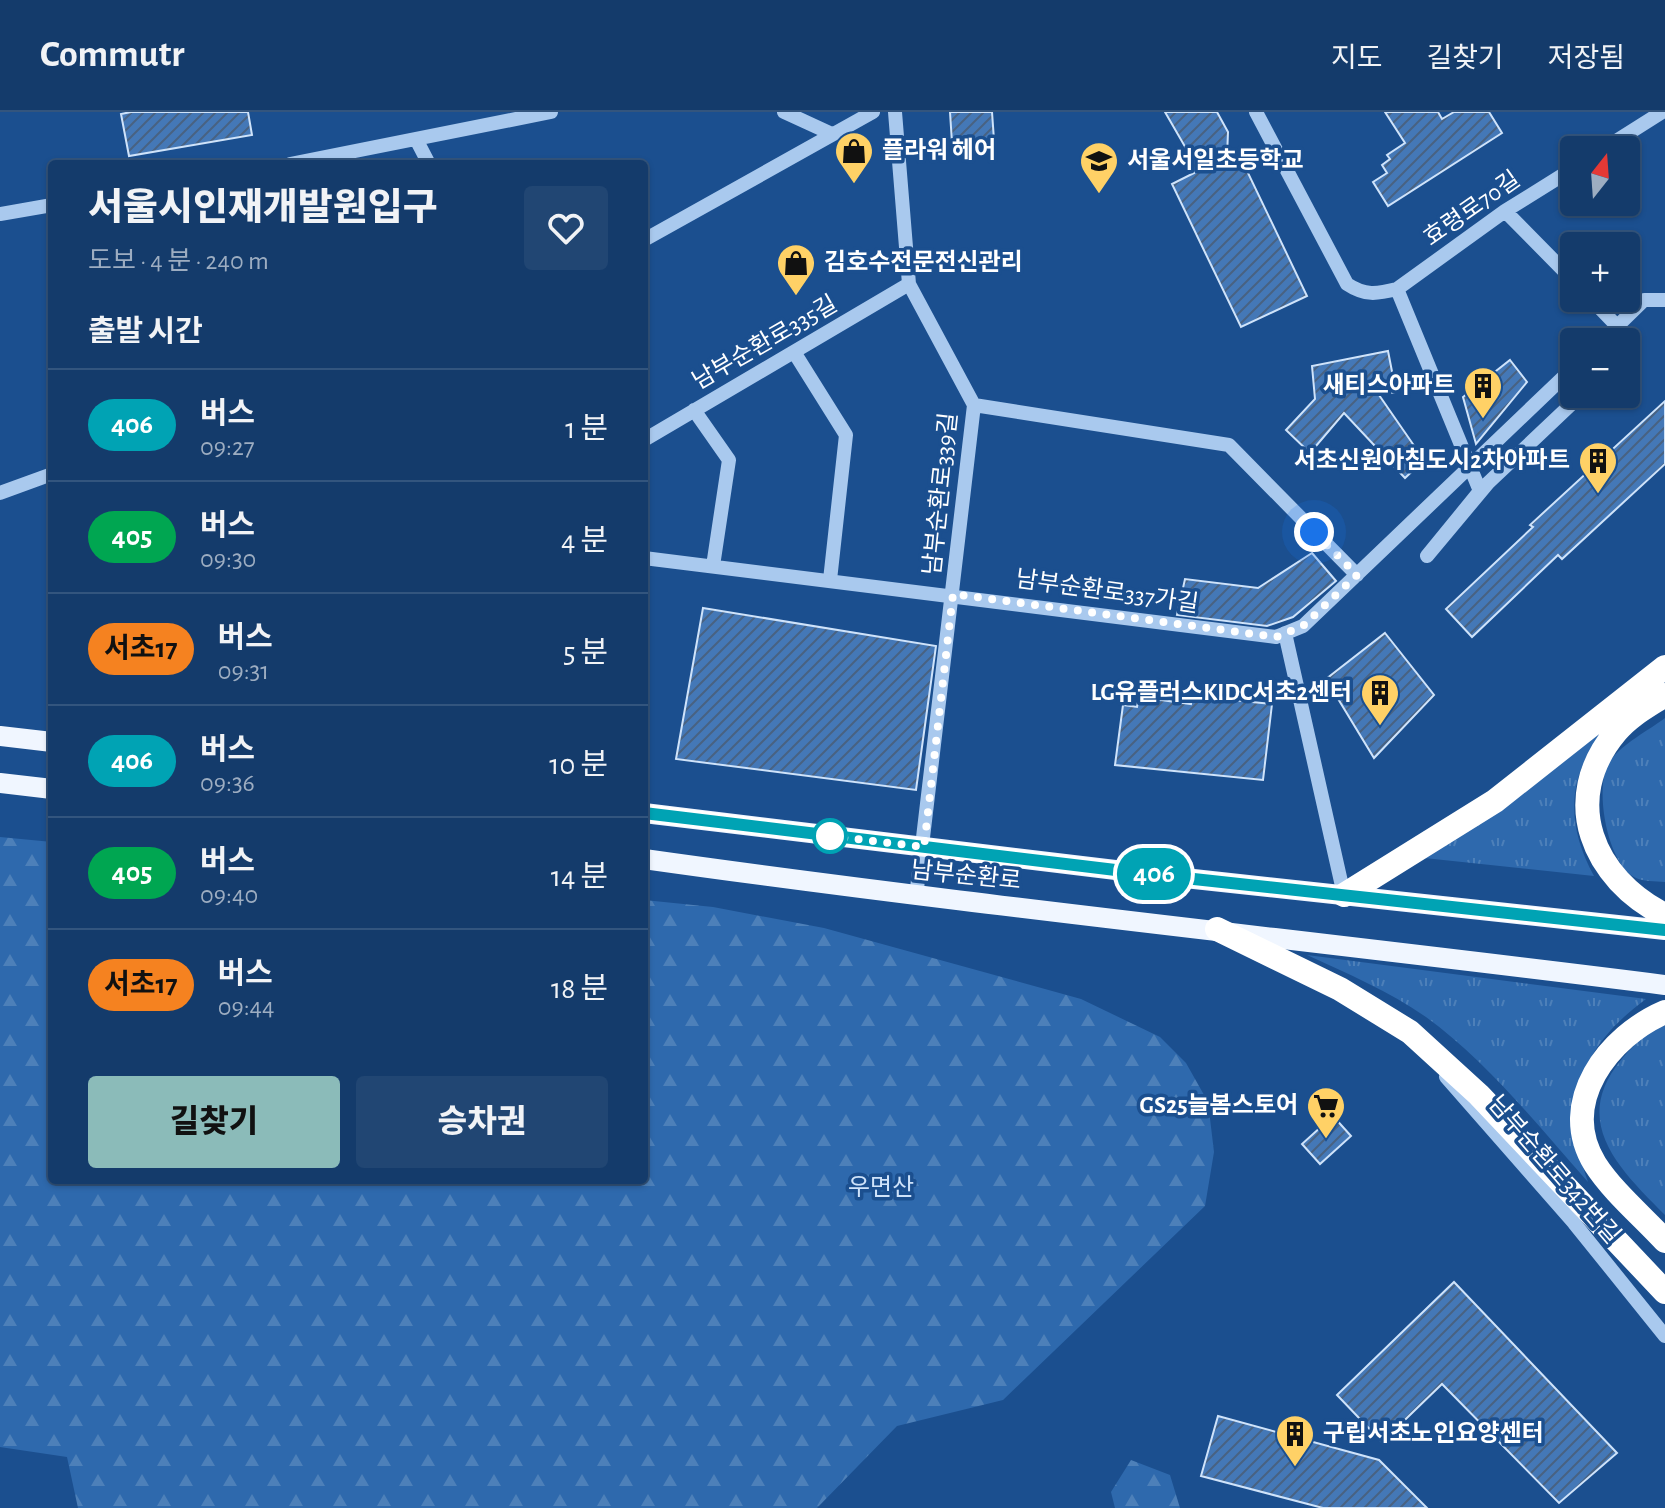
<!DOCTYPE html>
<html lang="ko">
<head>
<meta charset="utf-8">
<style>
  body { margin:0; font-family:"Alegreya Sans","Noto Sans KR",sans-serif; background:#214673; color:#f1f3f6; height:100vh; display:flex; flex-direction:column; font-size:30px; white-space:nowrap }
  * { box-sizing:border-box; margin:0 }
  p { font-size:26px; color:#9dadc1 }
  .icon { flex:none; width:44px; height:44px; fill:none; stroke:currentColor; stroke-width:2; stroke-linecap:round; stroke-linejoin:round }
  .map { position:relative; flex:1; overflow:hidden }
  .sheet { position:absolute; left:48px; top:48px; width:600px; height:1024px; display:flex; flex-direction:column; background:#143b6b; border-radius:8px; box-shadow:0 2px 6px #0004,0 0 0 2px #33557e }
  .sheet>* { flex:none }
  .badge { padding:0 16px; border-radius:26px; font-size:28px; line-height:52px }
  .needle { width:52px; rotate:17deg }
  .tools { position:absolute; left:1560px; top:24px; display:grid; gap:16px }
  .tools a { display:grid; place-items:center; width:80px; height:80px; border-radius:8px; background:#143b6b; box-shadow:0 2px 6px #0004,0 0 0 2px #33557e; font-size:40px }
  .you { position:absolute; width:40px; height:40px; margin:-20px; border:6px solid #fff; border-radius:50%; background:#1a73e8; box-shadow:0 0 0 12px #1a73e833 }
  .map>.badge { position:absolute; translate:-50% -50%; box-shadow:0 0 0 4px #fff }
  h2 { padding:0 40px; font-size:30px; line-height:72px }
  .round { display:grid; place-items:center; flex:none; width:84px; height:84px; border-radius:8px; background:#214673 }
  .summary { display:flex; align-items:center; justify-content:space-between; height:136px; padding:0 40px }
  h1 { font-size:38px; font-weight:800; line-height:60px }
  .primary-button { display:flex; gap:16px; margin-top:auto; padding:16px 40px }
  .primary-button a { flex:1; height:92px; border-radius:8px; background:#8bbbb9; color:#111; font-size:32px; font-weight:800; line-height:92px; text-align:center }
  .primary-button a+a { background:#214673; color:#f1f3f6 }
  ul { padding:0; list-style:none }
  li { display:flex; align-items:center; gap:24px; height:112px; padding:0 40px; border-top:2px solid #33557e }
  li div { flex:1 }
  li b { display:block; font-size:30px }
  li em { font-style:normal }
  li .badge { min-width:88px; font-weight:700; text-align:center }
  header { display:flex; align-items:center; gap:48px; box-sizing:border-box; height:112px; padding:0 40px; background:#143b6b; border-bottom:2px solid #33557e }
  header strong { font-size:38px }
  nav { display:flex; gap:44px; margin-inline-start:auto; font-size:28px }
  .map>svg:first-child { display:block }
  .grass { fill:url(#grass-tufts) }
  .forest { fill:url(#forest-firs) }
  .building { fill:url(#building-hatch); stroke:#cfe3fa; stroke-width:2 }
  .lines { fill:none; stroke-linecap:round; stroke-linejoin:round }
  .minor { stroke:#a9c9ee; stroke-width:14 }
  .major { stroke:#f0f6ff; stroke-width:20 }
  .highway { stroke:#fff; stroke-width:24 }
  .line-casing { stroke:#fff; stroke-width:18 }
  .line { stroke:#00a3b4; stroke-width:12 }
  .walk { stroke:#fff; stroke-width:8; stroke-dasharray:0 14.4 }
  .stop-dot { fill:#fff; stroke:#00a3b4; stroke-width:4 }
  .labels { text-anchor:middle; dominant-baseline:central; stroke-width:7; stroke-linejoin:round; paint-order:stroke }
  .poi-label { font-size:24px; font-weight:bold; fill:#fff; stroke:#1b4f8f; text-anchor:start }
  .street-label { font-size:24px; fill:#fff; stroke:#1b4f8f }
  .park-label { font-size:24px; fill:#cfe3fa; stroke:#1b4f8f }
</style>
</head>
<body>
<header>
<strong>Commutr</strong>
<nav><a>지도</a><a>길찾기</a><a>저장됨</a></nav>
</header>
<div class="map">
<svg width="1665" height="1396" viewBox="0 0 1665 1396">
  <defs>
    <pattern id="grass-tufts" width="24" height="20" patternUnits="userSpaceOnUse" patternTransform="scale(2)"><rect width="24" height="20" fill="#2e69ad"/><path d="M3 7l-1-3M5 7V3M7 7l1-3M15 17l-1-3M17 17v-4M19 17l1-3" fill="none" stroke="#4d80b9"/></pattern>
    <pattern id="forest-firs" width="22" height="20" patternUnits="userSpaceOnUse" patternTransform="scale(2)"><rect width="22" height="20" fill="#2e69ad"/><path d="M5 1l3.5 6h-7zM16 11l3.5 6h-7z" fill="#4d80b9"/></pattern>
    <pattern id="building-hatch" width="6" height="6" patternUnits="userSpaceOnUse" patternTransform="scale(2)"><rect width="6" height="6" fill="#4478b7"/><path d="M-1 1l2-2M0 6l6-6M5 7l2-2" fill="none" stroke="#486282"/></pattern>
  </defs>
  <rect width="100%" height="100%" fill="#1b4f8f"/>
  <path class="grass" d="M 1665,606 L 1665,770 C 1656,769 1642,770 1634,765 C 1607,751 1593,673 1610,649 C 1623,631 1648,619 1665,606 Z
    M 1605,617 C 1566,664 1566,713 1594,764 L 1415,745 Z
    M 1307,843 L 1646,887 C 1579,936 1560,992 1588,1070 C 1538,1014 1488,950 1426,905 C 1389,879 1348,862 1307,843 Z
    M 1665,914 L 1665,1103 C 1622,1059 1569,1011 1621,948 C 1631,936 1649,916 1665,914 Z"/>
  <path class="forest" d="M 0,725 L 52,730 L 52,1068 L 644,1068 L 644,788 L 713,795 L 824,816 L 1081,887 L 1160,925 L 1186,951 L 1208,990 L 1214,1040 L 1205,1094 L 1003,1288 L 897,1314 L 817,1396 L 78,1396 L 67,1345 L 0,1335 Z
    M 1131,1348 L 1170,1363 L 1180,1396 L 1115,1396 L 1111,1380 Z"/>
  <path class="building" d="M 131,0 L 248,0 L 252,23 L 129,44 L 121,2 Z
    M 950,0 L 992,0 L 994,28 L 952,31 Z
    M 1165,0 L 1217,0 L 1228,20 L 1227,45 L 1238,40 L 1307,184 L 1241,215 L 1172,72 L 1194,61 L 1187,47 L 1191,45 Z
    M 1385,0 L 1438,0 L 1442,7 L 1454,0 L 1489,0 L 1502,21 L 1388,94 L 1373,70 L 1387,61 L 1382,53 L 1390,47 L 1387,43 L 1405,31 Z
    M 1388,239 L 1396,280 L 1379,283 L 1424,348 L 1405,366 L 1344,301 L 1310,341 L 1286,318 L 1315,287 L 1312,254 Z
    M 1510,248 L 1527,270 L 1476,332 L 1463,285 Z
    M 1665,289 L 1665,352 L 1562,447 L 1558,443 L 1472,525 L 1446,497 L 1533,415 L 1530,413 Z
    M 1312,441 L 1336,469 L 1293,505 L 1267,514 L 1177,503 L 1185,467 L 1258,476 Z
    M 703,496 L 936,534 L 916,678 L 676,647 Z
    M 1385,521 L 1434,583 L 1374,646 L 1326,567 Z
    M 1192,584 L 1272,592 L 1263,668 L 1115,653 L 1123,593 L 1137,595 L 1139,585 L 1191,592 Z
    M 1333,1004 L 1351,1024 L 1320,1052 L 1302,1032 Z
    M 1454,1170 L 1617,1341 L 1559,1391 L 1442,1272 L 1382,1330 L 1337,1283 Z
    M 1218,1304 L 1379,1348 L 1427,1396 L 1323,1396 L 1201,1364 Z"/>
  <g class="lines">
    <path class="minor" d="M 784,0 L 832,22
      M 895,0 L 909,172 L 974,293 L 916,785
      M 1256,0 L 1347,172 C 1365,184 1377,182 1397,177 L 1505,99 L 1574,56
      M 416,27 L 429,52
      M 1602,38 L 1662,0
      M 290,52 L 551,0
      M 1505,99 L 1574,169
      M 0,102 L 52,93
      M 644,128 L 873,0
      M 1397,177 L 1480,379 L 1427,444 L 1488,371 L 1582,282
      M 1590,186 L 1617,214
      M 1601,230 L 1644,188 L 1665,188
      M 794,240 L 846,323 L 830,468
      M 974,293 L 1229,333 L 1357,463
      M 694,298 L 729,348 L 713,454
      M 644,328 L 909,172
      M 0,381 L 52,362
      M 644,446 L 1276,525 L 1303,514 L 1574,255
      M 1285,521 L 1344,783
      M 1446,965 L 1574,1111 L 1665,1224"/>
    <path class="major" d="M 0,624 L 52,630
      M 0,671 L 52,677
      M 644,701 L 1157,763 L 1665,818
      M 644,747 C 984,795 1325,830 1665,873"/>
    <path class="highway" d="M 1665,583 C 1648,594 1629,604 1616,620 C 1559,688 1593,767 1665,803
      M 1344,783 L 1495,689 L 1665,555
      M 1217,817 L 1340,877 L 1410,920 L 1479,983 L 1665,1180
      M 1665,900 C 1609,924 1557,990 1595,1052 C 1613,1080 1642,1104 1665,1129"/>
  </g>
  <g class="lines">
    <defs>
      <path id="line" d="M 644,701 L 1157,763 L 1665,818"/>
    </defs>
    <use href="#line" class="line-casing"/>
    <use href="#line" class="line"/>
    <path class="walk" d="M 830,724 L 924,735 L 953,482 L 1276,525 L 1303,514 L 1357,463 L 1314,420"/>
  </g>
  <defs>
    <symbol id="shop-pin" viewBox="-11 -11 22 30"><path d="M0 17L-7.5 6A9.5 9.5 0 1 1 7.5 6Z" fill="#ffd166" stroke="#1b4f8f"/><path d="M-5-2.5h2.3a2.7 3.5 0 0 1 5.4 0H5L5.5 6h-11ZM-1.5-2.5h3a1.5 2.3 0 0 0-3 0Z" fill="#111"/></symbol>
    <symbol id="school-pin" viewBox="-11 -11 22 30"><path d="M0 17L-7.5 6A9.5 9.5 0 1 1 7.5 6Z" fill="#ffd166" stroke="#1b4f8f"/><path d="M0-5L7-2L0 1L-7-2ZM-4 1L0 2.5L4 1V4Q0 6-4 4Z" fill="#111"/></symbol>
    <symbol id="building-pin" viewBox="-11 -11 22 30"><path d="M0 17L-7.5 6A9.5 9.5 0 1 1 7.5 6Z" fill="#ffd166" stroke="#1b4f8f"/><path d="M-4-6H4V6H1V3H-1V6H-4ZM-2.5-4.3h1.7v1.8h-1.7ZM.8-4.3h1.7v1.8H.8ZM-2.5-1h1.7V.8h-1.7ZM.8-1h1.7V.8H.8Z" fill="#111"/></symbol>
    <symbol id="supermarket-pin" viewBox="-11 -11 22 30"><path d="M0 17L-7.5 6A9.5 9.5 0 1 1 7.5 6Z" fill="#ffd166" stroke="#1b4f8f"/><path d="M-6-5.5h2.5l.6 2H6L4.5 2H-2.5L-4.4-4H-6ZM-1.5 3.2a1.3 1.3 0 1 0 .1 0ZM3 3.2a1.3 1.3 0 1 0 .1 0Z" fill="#111"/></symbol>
  </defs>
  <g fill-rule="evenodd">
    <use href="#shop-pin" x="832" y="17" width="44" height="60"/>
    <use href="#school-pin" x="1077" y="27" width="44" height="60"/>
    <use href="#shop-pin" x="774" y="129" width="44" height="60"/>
    <use href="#building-pin" x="1461" y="252" width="44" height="60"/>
    <use href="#building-pin" x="1576" y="327" width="44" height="60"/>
    <use href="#building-pin" x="1358" y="559" width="44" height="60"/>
    <use href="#supermarket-pin" x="1304" y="972" width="44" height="60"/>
    <use href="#building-pin" x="1273" y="1300" width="44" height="60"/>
  </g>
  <circle class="stop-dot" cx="830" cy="724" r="16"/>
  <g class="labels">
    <g class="poi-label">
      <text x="882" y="39">플라워 헤어</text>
      <text x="1127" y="49">서울서일초등학교</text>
      <text x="824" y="151">김호수전문전신관리</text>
      <text x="1455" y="274" text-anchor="end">새티스아파트</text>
      <text x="1570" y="349" text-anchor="end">서초신원아침도시2차아파트</text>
      <text x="1352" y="581" text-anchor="end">LG유플러스KIDC서초2센터</text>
      <text x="1298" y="994" text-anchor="end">GS25늘봄스토어</text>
      <text x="1323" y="1322">구립서초노인요양센터</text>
    </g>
    <g class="street-label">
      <text transform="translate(1472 97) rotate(-35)">효령로70길</text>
      <text transform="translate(765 231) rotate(-30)">남부순환로335길</text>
      <text transform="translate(941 382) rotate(-84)">남부순환로339길</text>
      <text transform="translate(1107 480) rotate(8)">남부순환로337가길</text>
      <text transform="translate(966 764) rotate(6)">남부순환로</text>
      <text transform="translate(1554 1058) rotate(49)">남부순환로342번길</text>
    </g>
    <g class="park-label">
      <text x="881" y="1076">우면산</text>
    </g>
  </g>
</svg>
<div class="tools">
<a><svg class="needle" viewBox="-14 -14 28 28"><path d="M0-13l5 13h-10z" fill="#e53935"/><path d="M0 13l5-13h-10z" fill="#9dadc1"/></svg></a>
<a>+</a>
<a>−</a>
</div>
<div class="you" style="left:1314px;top:420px"></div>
<b class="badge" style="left:1154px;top:762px;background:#00a3b4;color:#fff">406</b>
<section class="sheet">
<div class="summary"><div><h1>서울시인재개발원입구</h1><p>도보 · 4 분 · 240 m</p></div><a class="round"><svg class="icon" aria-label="heart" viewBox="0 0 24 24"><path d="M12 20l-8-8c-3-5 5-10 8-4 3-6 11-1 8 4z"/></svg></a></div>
<h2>출발 시간</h2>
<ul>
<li><span class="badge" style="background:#00a3b4;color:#fff">406</span><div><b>버스</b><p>09:27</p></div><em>1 분</em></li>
<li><span class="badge" style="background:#00a651;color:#fff">405</span><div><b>버스</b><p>09:30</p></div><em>4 분</em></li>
<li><span class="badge" style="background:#f58220;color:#111">서초17</span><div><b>버스</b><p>09:31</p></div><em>5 분</em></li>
<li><span class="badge" style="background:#00a3b4;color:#fff">406</span><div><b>버스</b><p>09:36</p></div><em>10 분</em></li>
<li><span class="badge" style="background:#00a651;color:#fff">405</span><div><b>버스</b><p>09:40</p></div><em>14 분</em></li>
<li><span class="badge" style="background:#f58220;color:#111">서초17</span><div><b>버스</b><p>09:44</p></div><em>18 분</em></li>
</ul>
<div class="primary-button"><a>길찾기</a><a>승차권</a></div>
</section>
</div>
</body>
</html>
